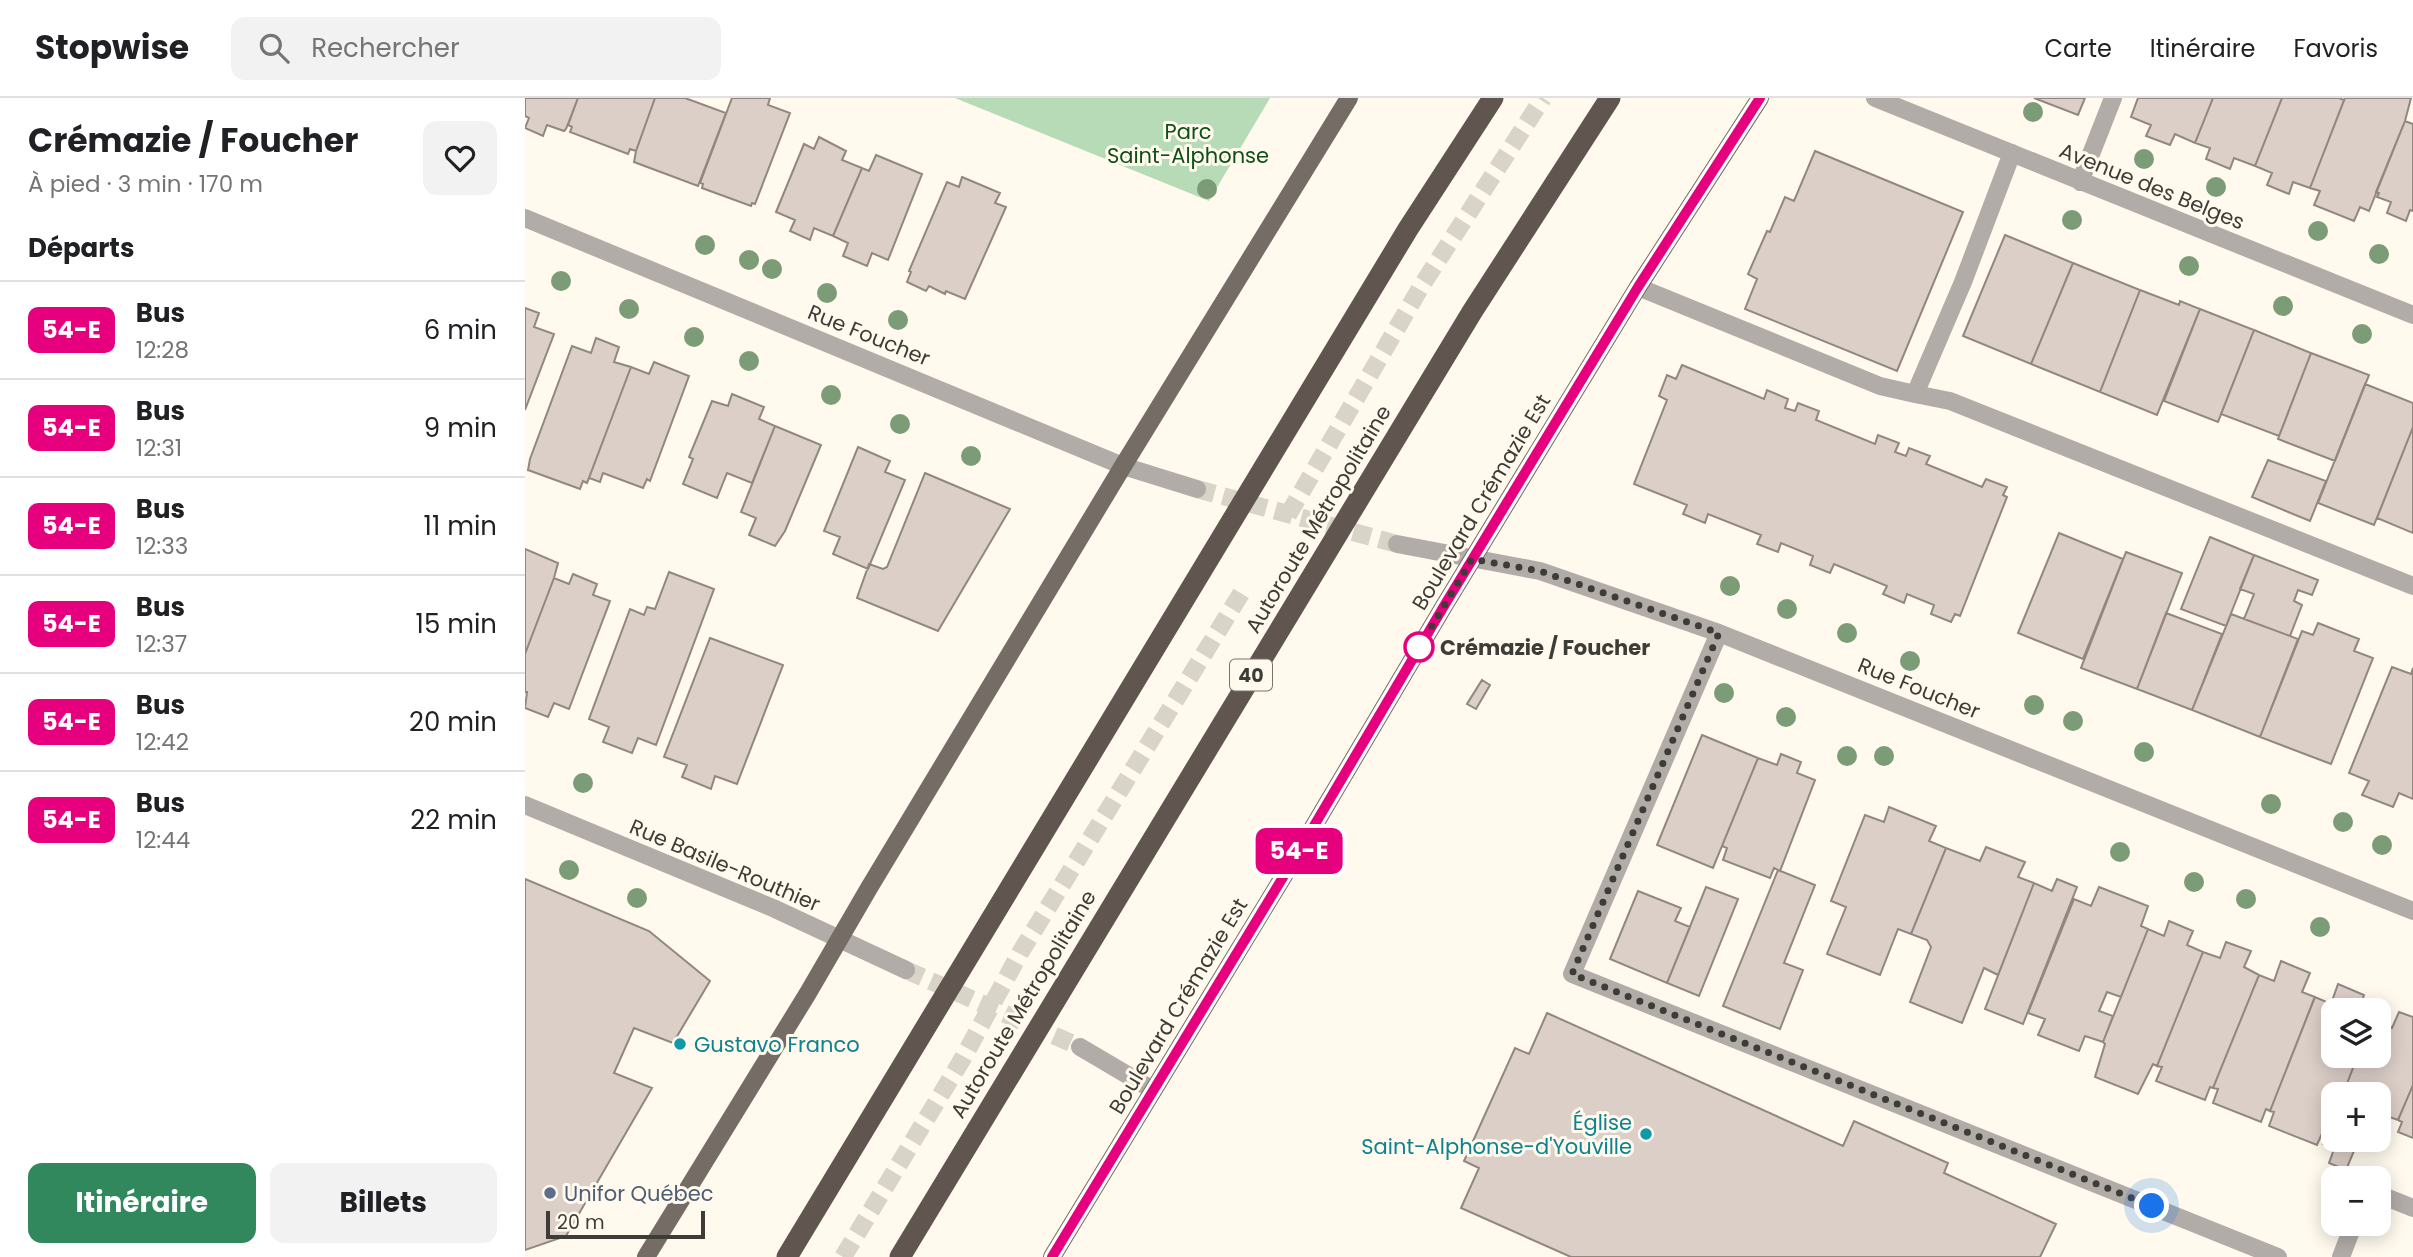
<!DOCTYPE html>
<html lang="fr">
<head>
<meta charset="utf-8">
<style>
  body { margin:0; font-family:Poppins,sans-serif; background:#f2f2f2; color:#202124; height:100vh; display:flex; flex-direction:column; font-size:26px; white-space:nowrap }
  * { box-sizing:border-box; margin:0 }
  p { font-size:23px; color:#757577 }
  .icon { flex:none; width:38px; height:38px; fill:none; stroke:currentColor; stroke-width:2; stroke-linecap:round; stroke-linejoin:round }
  .map { position:relative; flex:1; overflow:hidden }
  .sheet { display:flex; flex-direction:column; background:#fff; width:525px }
  .sheet>* { flex:none }
  .badge { padding:0 14px; border-radius:10px; font-size:24px; line-height:46px }
  .buttons { position:absolute; left:1796px; top:900px; display:grid; gap:14px }
  .buttons a { display:grid; place-items:center; width:70px; height:70px; border-radius:14px; background:#fff; box-shadow:0 4px 18px #0003; font-size:35px }
  .scale { position:absolute; left:21px; bottom:18px; width:159px; box-sizing:border-box; padding-left:7px; border:4px solid #3d3c36; border-top:0; font-size:19px; line-height:24px; white-space:nowrap; color:#3d3c36; -webkit-text-stroke:5px #fffaed; paint-order:stroke }
  .you { position:absolute; width:35px; height:35px; margin:-18px; border:5px solid #fff; border-radius:50%; background:#1a73e8; box-shadow:0 0 0 10px #1a73e833 }
  .map>.badge { position:absolute; translate:-50% -50%; box-shadow:0 0 0 4px #fff }
  h2 { padding:0 28px; font-size:26px; line-height:63px }
  .round { display:grid; place-items:center; flex:none; width:74px; height:74px; border-radius:14px; background:#f2f2f2 }
  .summary { display:flex; align-items:center; justify-content:space-between; height:119px; padding:0 28px }
  h1 { font-size:33px; font-weight:700; line-height:52px }
  .action { display:flex; gap:14px; margin-top:auto; padding:14px 28px }
  .action a { flex:1; height:80px; border-radius:14px; background:#31885c; color:#fff; font-size:28px; font-weight:700; line-height:80px; text-align:center }
  .action a+a { background:#f2f2f2; color:#202124 }
  ul { padding:0; list-style:none }
  li { display:flex; align-items:center; gap:21px; height:98px; padding:0 28px; border-top:2px solid #e0e0e0 }
  li div { flex:1 }
  li b { display:block; font-size:26px }
  li em { font-style:normal }
  li .badge { min-width:77px; font-weight:700; text-align:center }
  header { display:flex; align-items:center; gap:42px; box-sizing:border-box; height:98px; padding:0 35px; background:#fff; border-bottom:2px solid #e0e0e0 }
  header strong { font-size:33px }
  nav { display:flex; gap:38px; margin-inline-start:auto; font-size:24px }
  .search { width:490px; height:63px; background:#f2f2f2; display:flex; align-items:center; gap:18px; box-sizing:border-box; padding:0 24px; border-radius:14px; color:#757577; font-size:26px }
  main { display:flex; flex:1; min-height:0 }
  .map>svg:first-child { display:block }
  .green { fill:#b7dbb6 }
  .building { fill:#dccfc8; stroke:#938680; stroke-width:2 }
  .lines { fill:none; stroke-linecap:round; stroke-linejoin:round }
  .minor-tunnel { stroke:#d8d4c8; stroke-width:18; stroke-dasharray:18 9; stroke-linecap:butt }
  .minor { stroke:#b2aca9; stroke-width:18 }
  .major { stroke:#766c66; stroke-width:18 }
  .highway-bridge { stroke:#60564f; stroke-width:21 }
  .tree { fill:#7b9c77 }
  .line-casing { stroke:#fff; stroke-width:16 }
  .line { stroke:#e6007e; stroke-width:10 }
  .walk { stroke:#3d3c36; stroke-width:7; stroke-dasharray:0 12.6 }
  .stop-dot { fill:#fff; stroke:#e6007e; stroke-width:3.5 }
  .culture-dot { fill:#0f9aa8; stroke:#fffaed; stroke-width:2.5 }
  .service-dot { fill:#5c6f8a; stroke:#fffaed; stroke-width:2.5 }
  .labels { text-anchor:middle; dominant-baseline:central; stroke-width:6; stroke-linejoin:round; paint-order:stroke }
  .shield { fill:#fffaed; stroke:#77756d; stroke-width:2 }
  .shield-label { font-size:19px; font-weight:bold; fill:#3d3c36 }
  .park-label { font-size:21px; fill:#0f5017; stroke:#fffaed }
  .street-label { font-size:21px; fill:#3d3c36; stroke:#fffaed }
  .stop-label { font-size:21px; font-weight:bold; fill:#3d3c36; stroke:#fffaed; text-anchor:start }
  .culture-label { font-size:21px; fill:#0d838f; stroke:#fffaed; text-anchor:start }
  .service-label { font-size:21px; fill:#4e5e75; stroke:#fffaed; text-anchor:start }
</style>
</head>
<body>
<header>
<strong>Stopwise</strong>
<div class="search"><svg class="icon" aria-label="search" viewBox="0 0 24 24"><circle cx="10" cy="10" r="6"/><path d="M15 15l6 6"/></svg>Rechercher</div>
<nav><a>Carte</a><a>Itinéraire</a><a>Favoris</a></nav>
</header>
<main>
<section class="sheet">
<div class="summary"><div><h1>Crémazie / Foucher</h1><p>À pied · 3 min · 170 m</p></div><a class="round"><svg class="icon" aria-label="heart" viewBox="0 0 24 24"><path d="M12 20l-8-8c-3-5 5-10 8-4 3-6 11-1 8 4z"/></svg></a></div>
<h2>Départs</h2>
<ul>
<li><span class="badge" style="background:#e6007e;color:#fff">54-E</span><div><b>Bus</b><p>12:28</p></div><em>6 min</em></li>
<li><span class="badge" style="background:#e6007e;color:#fff">54-E</span><div><b>Bus</b><p>12:31</p></div><em>9 min</em></li>
<li><span class="badge" style="background:#e6007e;color:#fff">54-E</span><div><b>Bus</b><p>12:33</p></div><em>11 min</em></li>
<li><span class="badge" style="background:#e6007e;color:#fff">54-E</span><div><b>Bus</b><p>12:37</p></div><em>15 min</em></li>
<li><span class="badge" style="background:#e6007e;color:#fff">54-E</span><div><b>Bus</b><p>12:42</p></div><em>20 min</em></li>
<li><span class="badge" style="background:#e6007e;color:#fff">54-E</span><div><b>Bus</b><p>12:44</p></div><em>22 min</em></li>
</ul>
<div class="action"><a>Itinéraire</a><a>Billets</a></div>
</section>
<div class="map">
<svg width="1888" height="1159" viewBox="0 0 1888 1159">
  <rect width="100%" height="100%" fill="#fffaed"/>
  <path class="green" d="M 430,0 L 745,0 L 684,103 Z"/>
  <path class="building" d="M 0,0 L 53,0 L 41,31 L 39,33 L 22,27 L 18,38 L 0,30 L 4,20 L 0,18 Z
    M 53,0 L 130,0 L 111,53 L 105,51 L 103,56 L 45,34 L 47,29 L 43,27 Z
    M 130,0 L 160,0 L 201,15 L 173,88 L 109,64 L 111,53 Z
    M 207,0 L 245,0 L 243,7 L 265,15 L 230,106 L 227,105 L 226,108 L 177,90 L 178,86 L 175,85 Z
    M 1509,0 L 1560,0 L 1553,17 Z
    M 1613,0 L 1688,0 L 1670,45 L 1650,36 L 1645,47 L 1621,38 L 1626,27 L 1606,19 Z
    M 1688,0 L 1757,0 L 1730,68 L 1709,60 L 1705,71 L 1681,61 L 1685,50 L 1670,45 Z
    M 1757,0 L 1814,0 L 1819,2 L 1785,90 L 1768,84 L 1764,96 L 1742,87 L 1747,75 L 1730,68 Z
    M 1820,0 L 1886,0 L 1880,23 L 1844,113 L 1835,109 L 1829,123 L 1789,107 L 1795,93 L 1785,90 Z
    M 1880,23 L 1888,26 L 1888,113 L 1885,112 L 1881,123 L 1862,115 L 1866,104 L 1852,99 L 1854,95 L 1851,94 Z
    M 294,39 L 321,53 L 317,62 L 337,70 L 308,138 L 289,130 L 285,142 L 265,133 L 270,122 L 251,114 L 279,46 L 289,51 Z
    M 1290,53 L 1438,114 L 1372,273 L 1220,211 L 1232,181 L 1223,176 L 1242,133 L 1245,134 L 1260,99 L 1269,103 Z
    M 351,57 L 397,76 L 363,162 L 347,155 L 342,168 L 318,158 L 323,145 L 308,138 L 337,70 L 344,73 Z
    M 437,79 L 475,95 L 470,105 L 481,109 L 440,201 L 421,193 L 420,196 L 404,188 L 401,193 L 382,184 L 386,174 L 384,173 L 422,84 L 434,89 Z
    M 1480,137 L 1548,165 L 1506,266 L 1438,238 Z
    M 1548,165 L 1615,192 L 1575,294 L 1506,266 Z
    M 1615,192 L 1654,207 L 1655,203 L 1675,211 L 1632,317 L 1575,294 Z
    M 0,210 L 14,215 L 9,229 L 29,236 L 0,312 Z
    M 1675,211 L 1729,232 L 1693,324 L 1639,303 Z
    M 1729,232 L 1786,255 L 1754,338 L 1696,316 Z
    M 71,240 L 94,249 L 89,264 L 106,269 L 62,385 L 58,383 L 55,391 L 3,372 L 5,361 L 47,248 L 66,255 Z
    M 1786,255 L 1844,277 L 1810,363 L 1753,341 Z
    M 129,264 L 164,278 L 125,383 L 122,381 L 118,390 L 78,375 L 75,384 L 64,380 L 106,269 L 124,276 Z
    M 1157,267 L 1239,301 L 1242,292 L 1263,301 L 1260,310 L 1270,313 L 1273,305 L 1294,313 L 1291,322 L 1350,346 L 1353,337 L 1374,345 L 1370,354 L 1381,358 L 1384,350 L 1405,358 L 1401,366 L 1457,389 L 1461,381 L 1482,389 L 1478,397 L 1482,399 L 1435,518 L 1430,516 L 1426,524 L 1406,516 L 1409,507 L 1382,496 L 1379,505 L 1358,496 L 1362,488 L 1309,466 L 1305,475 L 1285,467 L 1288,458 L 1256,445 L 1253,454 L 1232,446 L 1236,437 L 1183,416 L 1180,425 L 1158,416 L 1162,407 L 1109,386 L 1142,302 L 1134,298 L 1142,277 L 1151,281 Z
    M 1840,286 L 1888,305 L 1888,329 L 1849,427 L 1793,405 Z
    M 207,296 L 239,309 L 234,321 L 250,328 L 227,385 L 202,375 L 192,400 L 158,386 L 168,361 L 164,359 L 187,303 L 203,308 Z
    M 250,328 L 296,347 L 260,433 L 250,448 L 224,437 L 231,420 L 216,414 Z
    M 1888,329 L 1888,435 L 1852,420 Z
    M 333,349 L 365,363 L 360,374 L 380,382 L 343,471 L 308,456 L 315,439 L 299,433 Z
    M 1743,362 L 1801,383 L 1785,423 L 1727,399 Z
    M 400,375 L 485,411 L 413,533 L 332,500 L 344,466 L 358,471 L 362,469 Z
    M 1534,435 L 1598,461 L 1558,561 L 1493,535 Z
    M 1685,439 L 1729,457 L 1701,528 L 1656,511 Z
    M 0,451 L 33,465 L 29,480 L 0,556 Z
    M 1601,454 L 1657,475 L 1612,591 L 1556,570 Z
    M 1729,457 L 1793,482 L 1787,497 L 1773,492 L 1769,503 L 1777,507 L 1765,538 L 1719,521 L 1729,496 L 1715,491 Z
    M 144,474 L 189,491 L 131,647 L 113,640 L 107,655 L 78,644 L 84,629 L 64,621 L 105,511 L 119,517 L 122,509 L 130,511 Z
    M 48,476 L 72,486 L 68,497 L 85,503 L 44,611 L 29,605 L 23,619 L 0,610 L 2,594 L 0,594 L 0,556 L 29,480 L 44,486 Z
    M 1641,515 L 1697,536 L 1667,612 L 1612,591 Z
    M 1706,516 L 1773,541 L 1735,639 L 1667,612 Z
    M 1793,525 L 1834,541 L 1829,553 L 1848,560 L 1806,666 L 1735,639 L 1777,533 L 1788,537 Z
    M 185,540 L 258,567 L 212,686 L 190,678 L 186,691 L 157,679 L 162,667 L 139,659 Z
    M 1867,569 L 1886,576 L 1888,570 L 1888,701 L 1874,695 L 1868,709 L 1837,697 L 1844,683 L 1824,675 Z
    M 957,582 L 965,587 L 951,611 L 942,606 Z
    M 1177,637 L 1233,660 L 1188,770 L 1132,747 Z
    M 1256,656 L 1276,664 L 1272,675 L 1290,682 L 1255,773 L 1249,770 L 1245,780 L 1198,762 L 1202,750 L 1197,748 L 1233,660 L 1252,667 Z
    M 1364,709 L 1411,728 L 1404,743 L 1421,750 L 1386,836 L 1373,831 L 1355,877 L 1302,856 L 1321,809 L 1306,803 L 1340,717 L 1359,724 Z
    M 1461,749 L 1500,764 L 1493,779 L 1509,785 L 1473,877 L 1459,870 L 1437,925 L 1385,904 L 1406,849 L 1402,842 L 1386,836 L 1421,750 L 1455,763 Z
    M 1253,772 L 1290,787 L 1259,865 L 1278,872 L 1255,931 L 1198,908 Z
    M 0,781 L 124,833 L 185,883 L 148,945 L 109,930 L 89,975 L 127,990 L 41,1138 L 0,1152 Z
    M 1532,781 L 1552,789 L 1498,926 L 1460,911 L 1509,785 L 1527,793 Z
    M 1181,789 L 1213,801 L 1174,898 L 1142,885 Z
    M 1574,789 L 1623,808 L 1616,828 L 1623,831 L 1596,899 L 1582,894 L 1574,913 L 1588,918 L 1578,944 L 1560,938 L 1554,953 L 1513,937 L 1520,921 L 1503,915 L 1549,801 L 1566,808 Z
    M 1113,793 L 1156,810 L 1150,823 L 1165,829 L 1142,885 L 1085,861 Z
    M 1644,823 L 1668,833 L 1662,847 L 1678,854 L 1632,968 L 1628,966 L 1613,996 L 1570,979 L 1580,946 L 1578,944 L 1623,831 L 1639,838 Z
    M 1701,844 L 1726,853 L 1719,869 L 1734,877 L 1688,990 L 1685,989 L 1680,1002 L 1631,983 L 1637,969 L 1632,968 L 1678,854 L 1695,860 Z
    M 1756,863 L 1785,875 L 1777,894 L 1790,899 L 1745,1013 L 1741,1011 L 1736,1024 L 1688,1005 L 1693,991 L 1688,990 L 1734,877 L 1749,883 Z
    M 1813,886 L 1839,897 L 1834,912 L 1808,912 L 1808,957 L 1833,957 L 1818,996 L 1808,996 L 1808,1020 L 1802,1035 L 1798,1033 L 1792,1047 L 1744,1028 L 1749,1014 L 1745,1013 L 1789,901 L 1790,899 L 1806,906 Z
    M 1874,914 L 1888,919 L 1888,987 L 1873,1022 L 1853,1015 L 1853,996 L 1818,996 L 1833,957 L 1853,957 L 1853,924 L 1867,930 Z
    M 1022,915 L 1318,1048 L 1329,1023 L 1423,1065 L 1419,1075 L 1531,1126 L 1515,1159 L 1046,1159 L 936,1110 L 954,1070 L 939,1063 L 990,950 L 1004,956 Z
    M 1888,987 L 1888,1040 L 1873,1034 L 1877,1024 L 1873,1022 Z
    M 1808,1020 L 1808,1041 L 1834,1041 L 1821,1072 L 1804,1065 L 1809,1051 L 1798,1046 Z"/>
  <g class="lines">
    <path class="minor-tunnel" d="M 672,391 L 872,446
      M 763,417 L 897,187 L 1018,0
      M 381,872 L 555,949
      M 318,1159 L 438,960 L 495,855 L 717,494"/>
    <path class="minor" d="M 1350,0 L 1888,217
      M 1487,55 L 1438,184 L 1390,296 L 1425,303 L 1888,488
      M 1555,84 L 1588,0
      M 0,120 L 598,368 L 672,391
      M 1113,189 L 1355,288 L 1390,296
      M 872,446 L 1015,473 L 1194,535 L 1888,813
      M 1194,535 L 1047,876 L 1753,1159
      M 0,707 L 248,810 L 381,872
      M 555,949 L 628,992
      M 1853,1096 L 1888,1110
      M 1816,1159 L 1829,1125"/>
    <path class="major" d="M 121,1159 L 283,895 L 344,790 L 598,368 L 824,0
      M 527,1159 L 780,743 L 919,508 L 1113,189 L 1235,0"/>
    <path class="highway-bridge" d="M 262,1159 L 883,131 L 968,0
      M 375,1159 L 947,214 L 1085,0"/>
  </g>
  <g class="tree">
    <circle cx="1508" cy="14" r="10"/>
    <circle cx="1619" cy="61" r="10"/>
    <circle cx="1691" cy="89" r="10"/>
    <circle cx="682" cy="91" r="10"/>
    <circle cx="1547" cy="122" r="10"/>
    <circle cx="1793" cy="133" r="10"/>
    <circle cx="180" cy="147" r="10"/>
    <circle cx="1854" cy="156" r="10"/>
    <circle cx="224" cy="162" r="10"/>
    <circle cx="1664" cy="168" r="10"/>
    <circle cx="247" cy="171" r="10"/>
    <circle cx="36" cy="183" r="10"/>
    <circle cx="302" cy="195" r="10"/>
    <circle cx="1758" cy="208" r="10"/>
    <circle cx="104" cy="211" r="10"/>
    <circle cx="373" cy="222" r="10"/>
    <circle cx="1837" cy="236" r="10"/>
    <circle cx="169" cy="239" r="10"/>
    <circle cx="224" cy="263" r="10"/>
    <circle cx="306" cy="297" r="10"/>
    <circle cx="375" cy="326" r="10"/>
    <circle cx="446" cy="358" r="10"/>
    <circle cx="1205" cy="488" r="10"/>
    <circle cx="1262" cy="511" r="10"/>
    <circle cx="1322" cy="535" r="10"/>
    <circle cx="1385" cy="563" r="10"/>
    <circle cx="1199" cy="595" r="10"/>
    <circle cx="1509" cy="607" r="10"/>
    <circle cx="1261" cy="619" r="10"/>
    <circle cx="1548" cy="623" r="10"/>
    <circle cx="1619" cy="654" r="10"/>
    <circle cx="1322" cy="658" r="10"/>
    <circle cx="1359" cy="658" r="10"/>
    <circle cx="58" cy="685" r="10"/>
    <circle cx="1746" cy="706" r="10"/>
    <circle cx="1818" cy="724" r="10"/>
    <circle cx="1857" cy="747" r="10"/>
    <circle cx="1595" cy="754" r="10"/>
    <circle cx="44" cy="772" r="10"/>
    <circle cx="1669" cy="784" r="10"/>
    <circle cx="112" cy="800" r="10"/>
    <circle cx="1721" cy="801" r="10"/>
    <circle cx="1795" cy="829" r="10"/>
  </g>
  <g class="lines">
    <defs>
      <path id="line" d="M 527,1159 L 780,743 L 919,508 L 1113,189 L 1235,0"/>
    </defs>
    <use href="#line" class="line-casing"/>
    <use href="#line" class="line"/>
    <path class="walk" d="M 894,549 L 891,555 L 947,461 L 1015,473 L 1194,535 L 1047,876 L 1627,1108"/>
  </g>
  <circle class="stop-dot" cx="894" cy="549" r="14"/>
  <g class="culture-dot">
    <circle cx="155" cy="946" r="7"/>
    <circle cx="1121" cy="1036" r="7"/>
  </g>
  <circle class="service-dot" cx="25" cy="1095" r="7"/>
  <g class="labels">
    <rect class="shield" x="705" y="561.5" width="42" height="31" rx="5"/>
    <g class="shield-label">
      <text x="726" y="577">40</text>
    </g>
    <g class="park-label">
      <text x="663" y="33">Parc<tspan x="663" dy="24">Saint-Alphonse</tspan></text>
    </g>
    <g class="street-label">
      <text transform="translate(1627 88) rotate(22)">Avenue des Belges</text>
      <text transform="translate(344 237) rotate(22)">Rue Foucher</text>
      <text transform="translate(956 404) rotate(-59)">Boulevard Crémazie Est</text>
      <text transform="translate(793 421) rotate(-59)">Autoroute Métropolitaine</text>
      <text transform="translate(1394 590) rotate(22)">Rue Foucher</text>
      <text transform="translate(200 767) rotate(23)">Rue Basile-Routhier</text>
      <text transform="translate(498 906) rotate(-59)">Autoroute Métropolitaine</text>
      <text transform="translate(653 908) rotate(-59)">Boulevard Crémazie Est</text>
    </g>
    <g class="stop-label">
      <text x="915" y="549">Crémazie / Foucher</text>
    </g>
    <g class="culture-label">
      <text x="169" y="946">Gustavo Franco</text>
      <text x="1107" y="1024" text-anchor="end">Église<tspan x="1107" dy="24">Saint-Alphonse-d'Youville</tspan></text>
    </g>
    <g class="service-label">
      <text x="39" y="1095">Unifor Québec</text>
    </g>
  </g>
</svg>
<div class="buttons">
<a><svg class="icon" aria-label="layers" viewBox="0 0 24 24"><path d="M12 4l9 5-9 5-9-5zM3 14l9 5 9-5"/></svg></a>
<a>+</a>
<a>−</a>
</div>
<div class="scale">20 m</div>
<div class="you" style="left:1627px;top:1108px"></div>
<b class="badge" style="left:774px;top:753px;background:#e6007e;color:#fff">54-E</b>
</div>
</main>
</body>
</html>
